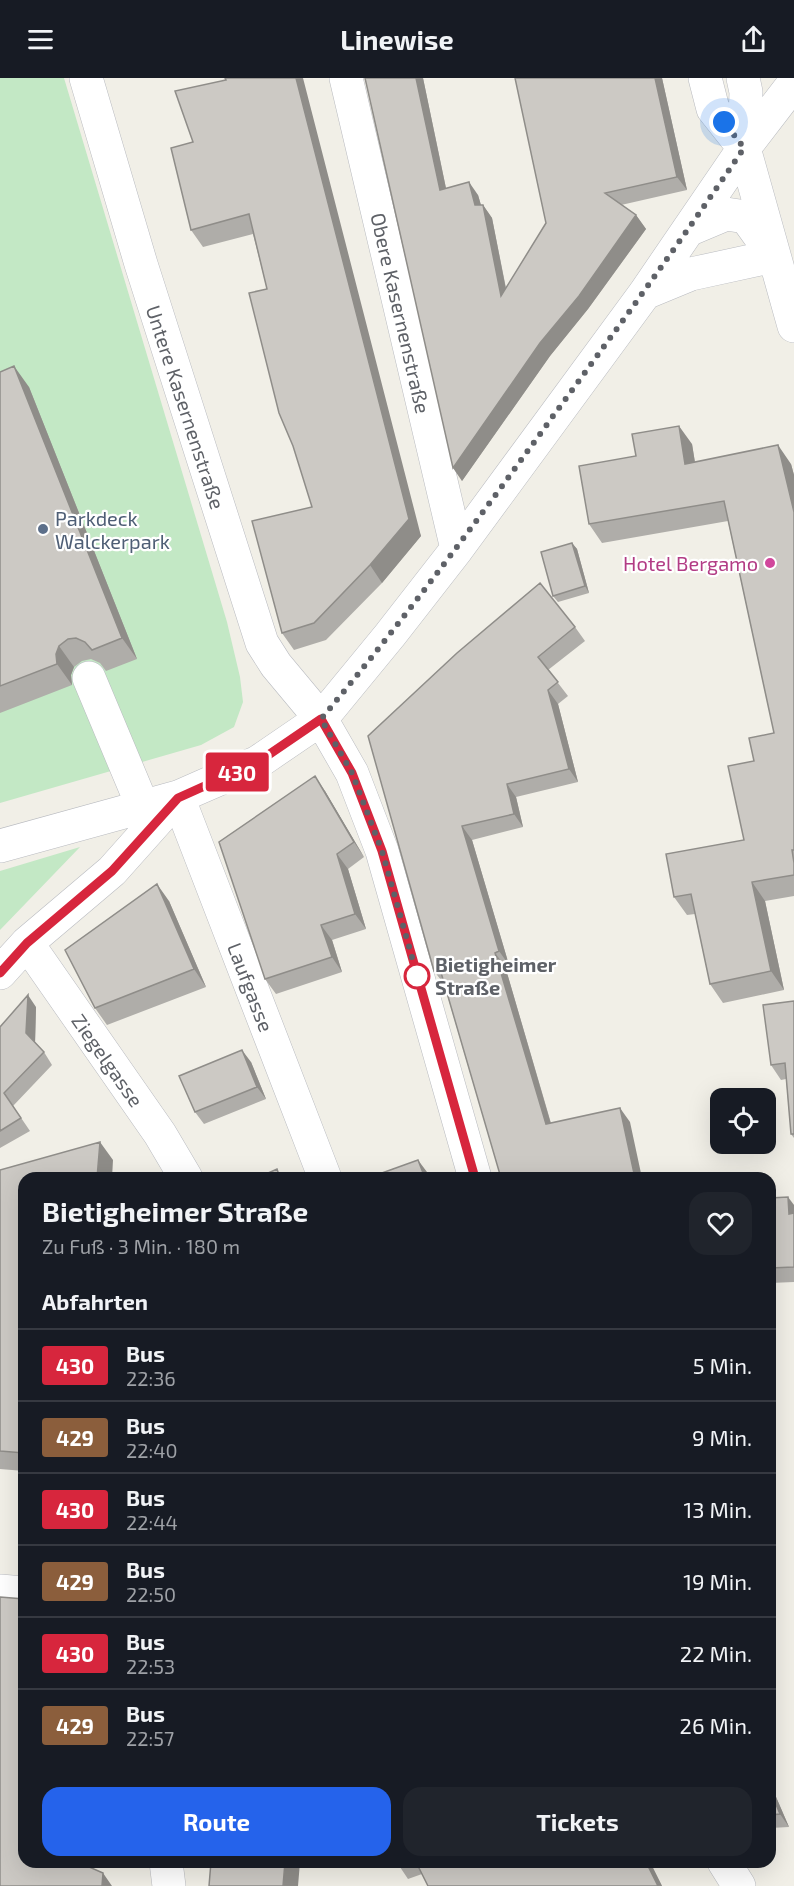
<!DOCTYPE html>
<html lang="de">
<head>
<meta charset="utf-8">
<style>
  body { margin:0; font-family:"Exo 2",sans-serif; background:#20242c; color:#f1f3f6; height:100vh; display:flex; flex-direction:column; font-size:22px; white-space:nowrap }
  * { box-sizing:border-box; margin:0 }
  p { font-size:20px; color:#9ea1a6 }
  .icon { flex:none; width:33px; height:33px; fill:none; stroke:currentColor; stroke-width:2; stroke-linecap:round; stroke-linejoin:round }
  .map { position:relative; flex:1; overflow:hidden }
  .drawer { position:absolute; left:18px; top:1094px; width:758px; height:696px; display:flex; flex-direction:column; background:#171b24; border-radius:18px; box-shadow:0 6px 24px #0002 }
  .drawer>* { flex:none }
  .badge { padding:0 12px; border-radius:4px; font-size:21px; line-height:39px }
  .controls { position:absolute; left:710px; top:1010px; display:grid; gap:12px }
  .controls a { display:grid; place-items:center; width:66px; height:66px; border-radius:12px; background:#171b24; box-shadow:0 6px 24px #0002; font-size:30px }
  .you { position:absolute; width:30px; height:30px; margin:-15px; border:4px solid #fff; border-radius:50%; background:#1a73e8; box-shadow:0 0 0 9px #1a73e833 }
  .map>.badge { position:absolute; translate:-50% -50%; box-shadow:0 0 0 3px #fff }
  h2 { padding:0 24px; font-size:22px; line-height:54px }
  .round { display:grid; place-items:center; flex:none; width:63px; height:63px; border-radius:18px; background:#20242c }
  .headline { display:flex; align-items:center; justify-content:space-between; height:102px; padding:0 24px }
  h1 { font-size:28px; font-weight:700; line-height:45px }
  .button { display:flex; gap:12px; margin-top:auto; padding:12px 24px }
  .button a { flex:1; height:69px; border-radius:18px; background:#2563eb; color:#fff; font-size:24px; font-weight:700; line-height:69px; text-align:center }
  .button a+a { background:#20242c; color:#f1f3f6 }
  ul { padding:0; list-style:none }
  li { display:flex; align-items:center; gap:18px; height:72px; padding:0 24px; border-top:2px solid #363941 }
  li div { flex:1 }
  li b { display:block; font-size:22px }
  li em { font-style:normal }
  li .badge { min-width:66px; font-weight:700; text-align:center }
  header { display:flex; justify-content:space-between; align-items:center; height:78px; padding:0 24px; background:#171b24; font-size:27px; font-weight:700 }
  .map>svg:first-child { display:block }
  .green { fill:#c3e8c5 }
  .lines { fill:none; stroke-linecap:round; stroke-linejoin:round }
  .minor-casing { stroke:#b9bbc0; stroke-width:34 }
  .minor { stroke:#fff; stroke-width:33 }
  .wall { fill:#afada9 }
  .shaded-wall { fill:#8f8d89 }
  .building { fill:#ccc9c4; stroke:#8f8d89; stroke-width:1.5 }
  .line-casing { stroke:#fff; stroke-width:14 }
  .line { stroke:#d7263d; stroke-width:9 }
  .walk { stroke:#5e6167; stroke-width:6; stroke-dasharray:0 10.8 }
  .service-dot { fill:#5c6f8a; stroke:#fff; stroke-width:2 }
  .hotel-dot { fill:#d1479c; stroke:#fff; stroke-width:2 }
  .stop-dot { fill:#fff; stroke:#d7263d; stroke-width:3 }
  .labels { text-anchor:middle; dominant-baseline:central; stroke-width:4.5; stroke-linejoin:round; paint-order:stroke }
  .street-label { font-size:20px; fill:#5e6167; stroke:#fff }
  .service-label { font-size:20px; fill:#4e5e75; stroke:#fff; text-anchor:start }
  .hotel-label { font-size:20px; fill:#b23c85; stroke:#fff; text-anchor:end }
  .stop-label { font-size:20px; font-weight:bold; fill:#5e6167; stroke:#fff; text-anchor:start }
</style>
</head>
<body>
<header><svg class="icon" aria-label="menu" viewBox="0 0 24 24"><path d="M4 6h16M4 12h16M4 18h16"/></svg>Linewise<svg class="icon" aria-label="share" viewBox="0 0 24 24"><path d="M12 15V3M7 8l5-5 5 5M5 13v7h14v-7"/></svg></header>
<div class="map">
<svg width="794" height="1808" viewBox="0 0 794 1808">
  <rect width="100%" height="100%" fill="#f1efe7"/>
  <path class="green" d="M 0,0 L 64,0 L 227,544 L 240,599 L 243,624 L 234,649 L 201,667 L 0,725 Z
    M 80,769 L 0,852 L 0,793 Z"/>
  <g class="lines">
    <defs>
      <path id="minor" d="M 86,0 L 141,186 L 262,565 L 276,587 L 321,641 L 352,695 L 382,773 L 475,1100
        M 346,0 L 457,471
        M 705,0 L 713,31 L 744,70
        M 743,0 L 746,14 L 744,70 L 794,248
        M 645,215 L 691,196 L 774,178 L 746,139 L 726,136 L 688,152
        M 89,600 L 143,729
        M 178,719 L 325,1100
        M 0,768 L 178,719 L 258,684 L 321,641 L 390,557 L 457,471 L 645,215 L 744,70 L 794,5
        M 27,865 L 160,1056 L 186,1100
        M 0,895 L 27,865 L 112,793 L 178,719
        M 0,1513 L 24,1515
        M 166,1784 L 169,1808
        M 724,1784 L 739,1808"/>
    </defs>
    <use href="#minor" class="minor-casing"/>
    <use href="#minor" class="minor"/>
  </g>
  <path class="wall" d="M 365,0 L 423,0 L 446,110 L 478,117 L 481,127 L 483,127 L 492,140 L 506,210 L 662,0 L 687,112 L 621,127 L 636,137 L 646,151 L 588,231 L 550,278 L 462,403 Z
    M 226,2 L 421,458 L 382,505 L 326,562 L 294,572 L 282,555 L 312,429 L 267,211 L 253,156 L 203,169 L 191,152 L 193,64 Z
    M 0,294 L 29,309 L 137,581 L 106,593 L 100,585 L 91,581 L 82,583 L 74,589 L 71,597 L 72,607 L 0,635 Z
    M 692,366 L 695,384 L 791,386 L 794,397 L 794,818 L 765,823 L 784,912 L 723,925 L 710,906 L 695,836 L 687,837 L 674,819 L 744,762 L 754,683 L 774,655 L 728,443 L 602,465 L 589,446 L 636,378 Z
    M 572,465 L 577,471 L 589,515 L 558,524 L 553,518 Z
    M 575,549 L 585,563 L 548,592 L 568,618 L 558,626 L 578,704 L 516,719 L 523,749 L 472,762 L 509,887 L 505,888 L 551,1045 L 630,1044 L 501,1100 L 444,906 L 434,893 L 368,658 Z
    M 325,713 L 364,779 L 348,791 L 366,851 L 332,862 L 342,894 L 276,916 L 265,901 Z
    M 169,823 L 206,909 L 107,947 L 95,930 Z
    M 794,923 L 794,1060 L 791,1056 L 786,1001 L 781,1002 L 771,987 Z
    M 36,929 L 35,964 L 44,974 L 52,987 L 13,1028 L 30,1053 L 0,1070 L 0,949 Z
    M 251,984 L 266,1021 L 204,1046 L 195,1034 Z
    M 113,1082 L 24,1100 L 24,1393 L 0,1391 L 0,1092 Z
    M 770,1120 L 794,1127 L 794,1204 L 770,1205 Z
    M 770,1705 L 789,1749 L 770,1750 Z
    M 374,1784 L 650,1784 L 662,1808 L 428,1808 L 422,1796 L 408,1801 L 398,1786 Z"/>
  <path class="shaded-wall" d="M 296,0 L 303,0 L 421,458 L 382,505 L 370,487 Z
    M 416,0 L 423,0 L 449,125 L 440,112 Z
    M 655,0 L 662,0 L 687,112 L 677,99 Z
    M 469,104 L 478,117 L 485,141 L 475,127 Z
    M 483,127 L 492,140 L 510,232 L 501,218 Z
    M 636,137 L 646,151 L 588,231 L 550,278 L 462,403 L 453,390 L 540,265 Z
    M 14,288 L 29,309 L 137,581 L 122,560 Z
    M 679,348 L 692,366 L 698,404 L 685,386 Z
    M 778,367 L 791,386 L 794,397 L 794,434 Z
    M 572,465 L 577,471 L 589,515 L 585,508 Z
    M 59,568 L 74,589 L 71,597 L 72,607 L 57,586 L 56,576 Z
    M 548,612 L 558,626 L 578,704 L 569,691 Z
    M 315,698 L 325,713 L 364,779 L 354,764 Z
    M 507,706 L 516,719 L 523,749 L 514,736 Z
    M 462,748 L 472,762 L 509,887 L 499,873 Z
    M 337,776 L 348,791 L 366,851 L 355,836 Z
    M 752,804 L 765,823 L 784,912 L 771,893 Z
    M 157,806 L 169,823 L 206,909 L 194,891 Z
    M 321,847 L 332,862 L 342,894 L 332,879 Z
    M 495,875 L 505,888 L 555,1060 L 546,1046 Z
    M 28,917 L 36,929 L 35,967 L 26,955 Z
    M 242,972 L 251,984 L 266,1021 L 257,1009 Z
    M 620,1030 L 630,1044 L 642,1100 L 635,1100 Z
    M 100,1064 L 113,1082 L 112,1100 L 97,1100 Z
    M 418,1082 L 427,1094 L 429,1100 L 425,1100 Z
    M 788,1119 L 794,1127 L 794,1143 L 789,1136 Z
    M 770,1705 L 789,1749 L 780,1736 L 770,1712 Z
    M 285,1784 L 300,1784 L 298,1808 L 283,1808 Z
    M 646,1784 L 650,1784 L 662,1808 L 658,1808 Z
    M 103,1795 L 112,1808 L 102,1808 Z"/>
  <path class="building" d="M 225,0 L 296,0 L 409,441 L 370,487 L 314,545 L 282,555 L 252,443 L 312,429 L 293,368 L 279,335 L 249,215 L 267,211 L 249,136 L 191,152 L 171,70 L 193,64 L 175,13 L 226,2 Z
    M 365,0 L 416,0 L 440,112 L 469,104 L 475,127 L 483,127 L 501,218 L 546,145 L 515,0 L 655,0 L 677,99 L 605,115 L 636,137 L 579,218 L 540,265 L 453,390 Z
    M 14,288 L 122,560 L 92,572 L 85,564 L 76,560 L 68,561 L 59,568 L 56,576 L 57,586 L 0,608 L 0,294 Z
    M 679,348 L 685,386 L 778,367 L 794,434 L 794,772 L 792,772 L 794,785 L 794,797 L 752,804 L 771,893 L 710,906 L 691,816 L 674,819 L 666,776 L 744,762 L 728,688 L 754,683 L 749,660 L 774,655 L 724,423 L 589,446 L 579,388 L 636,378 L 632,356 Z
    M 572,465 L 585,508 L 553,518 L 541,474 Z
    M 540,505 L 575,549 L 538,579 L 558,604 L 548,612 L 569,691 L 507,706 L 514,736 L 462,748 L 499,873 L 495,875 L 546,1046 L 620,1030 L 635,1100 L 501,1100 L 440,891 L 434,893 L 368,658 L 457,575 Z
    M 315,698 L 354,764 L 337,776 L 355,836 L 321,847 L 332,879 L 265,901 L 219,764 Z
    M 157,806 L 194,891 L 95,930 L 65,872 Z
    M 28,917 L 26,955 L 44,974 L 4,1015 L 21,1040 L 0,1053 L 0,949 Z
    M 794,923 L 794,1056 L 791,1056 L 785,985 L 771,987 L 763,927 Z
    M 242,972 L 257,1009 L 195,1034 L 179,998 Z
    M 100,1064 L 97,1100 L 24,1100 L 24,1375 L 0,1373 L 0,1092 Z
    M 418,1082 L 425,1100 L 368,1100 Z
    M 277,1091 L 280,1100 L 257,1100 Z
    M 788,1119 L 789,1136 L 794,1135 L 794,1189 L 770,1190 L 770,1120 Z
    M 0,1519 L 24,1521 L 24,1784 L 37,1784 L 87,1788 L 103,1795 L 102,1808 L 0,1808 Z
    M 770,1712 L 780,1736 L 770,1737 Z
    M 211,1784 L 285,1784 L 283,1808 L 209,1808 Z
    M 416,1784 L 646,1784 L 658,1808 L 428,1808 Z"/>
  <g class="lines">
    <defs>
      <path id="line" d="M 0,895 L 27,865 L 112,793 L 178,720 L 258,684 L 321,641 L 352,695 L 382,773 L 475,1100"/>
    </defs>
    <use href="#line" class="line-casing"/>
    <use href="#line" class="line"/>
    <path class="walk" d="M 417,898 L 419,904 L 382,773 L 352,695 L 321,641 C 404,542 480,439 556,334 C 620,247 683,160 744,70 L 724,44"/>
  </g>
  <circle class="service-dot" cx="43" cy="451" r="6"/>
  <circle class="hotel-dot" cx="770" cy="485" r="6"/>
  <circle class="stop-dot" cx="417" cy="898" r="12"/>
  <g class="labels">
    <g class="street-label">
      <text transform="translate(401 235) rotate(77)">Obere Kasernenstraße</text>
      <text transform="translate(186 329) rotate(72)">Untere Kasernenstraße</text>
      <text transform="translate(251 909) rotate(69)">Laufgasse</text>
      <text transform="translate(108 982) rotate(55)">Ziegelgasse</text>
    </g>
    <g class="service-label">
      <text x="55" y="440">Parkdeck<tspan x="55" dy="23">Walckerpark</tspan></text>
    </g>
    <g class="hotel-label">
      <text x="758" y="485">Hotel Bergamo</text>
    </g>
    <g class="stop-label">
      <text x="435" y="886">Bietigheimer<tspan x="435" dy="23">Straße</tspan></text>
    </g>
  </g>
</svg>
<div class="controls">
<a><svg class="icon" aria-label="locate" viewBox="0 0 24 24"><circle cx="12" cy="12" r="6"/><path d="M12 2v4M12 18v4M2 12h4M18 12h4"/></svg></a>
</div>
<div class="you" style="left:724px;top:44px"></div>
<b class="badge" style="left:237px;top:694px;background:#d7263d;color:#fff">430</b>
<section class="drawer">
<div class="headline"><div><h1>Bietigheimer Straße</h1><p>Zu Fuß · 3 Min. · 180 m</p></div><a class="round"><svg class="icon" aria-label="heart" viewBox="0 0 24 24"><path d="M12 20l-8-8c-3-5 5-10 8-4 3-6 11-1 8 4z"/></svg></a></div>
<h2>Abfahrten</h2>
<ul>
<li><span class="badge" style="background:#d7263d;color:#fff">430</span><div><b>Bus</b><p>22:36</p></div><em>5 Min.</em></li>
<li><span class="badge" style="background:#8b5e3c;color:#fff">429</span><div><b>Bus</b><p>22:40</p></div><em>9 Min.</em></li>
<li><span class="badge" style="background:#d7263d;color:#fff">430</span><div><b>Bus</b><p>22:44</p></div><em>13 Min.</em></li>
<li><span class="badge" style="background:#8b5e3c;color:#fff">429</span><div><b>Bus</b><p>22:50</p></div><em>19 Min.</em></li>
<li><span class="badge" style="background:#d7263d;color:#fff">430</span><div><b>Bus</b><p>22:53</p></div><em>22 Min.</em></li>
<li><span class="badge" style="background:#8b5e3c;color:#fff">429</span><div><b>Bus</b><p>22:57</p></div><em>26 Min.</em></li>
</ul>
<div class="button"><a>Route</a><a>Tickets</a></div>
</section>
</div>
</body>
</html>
